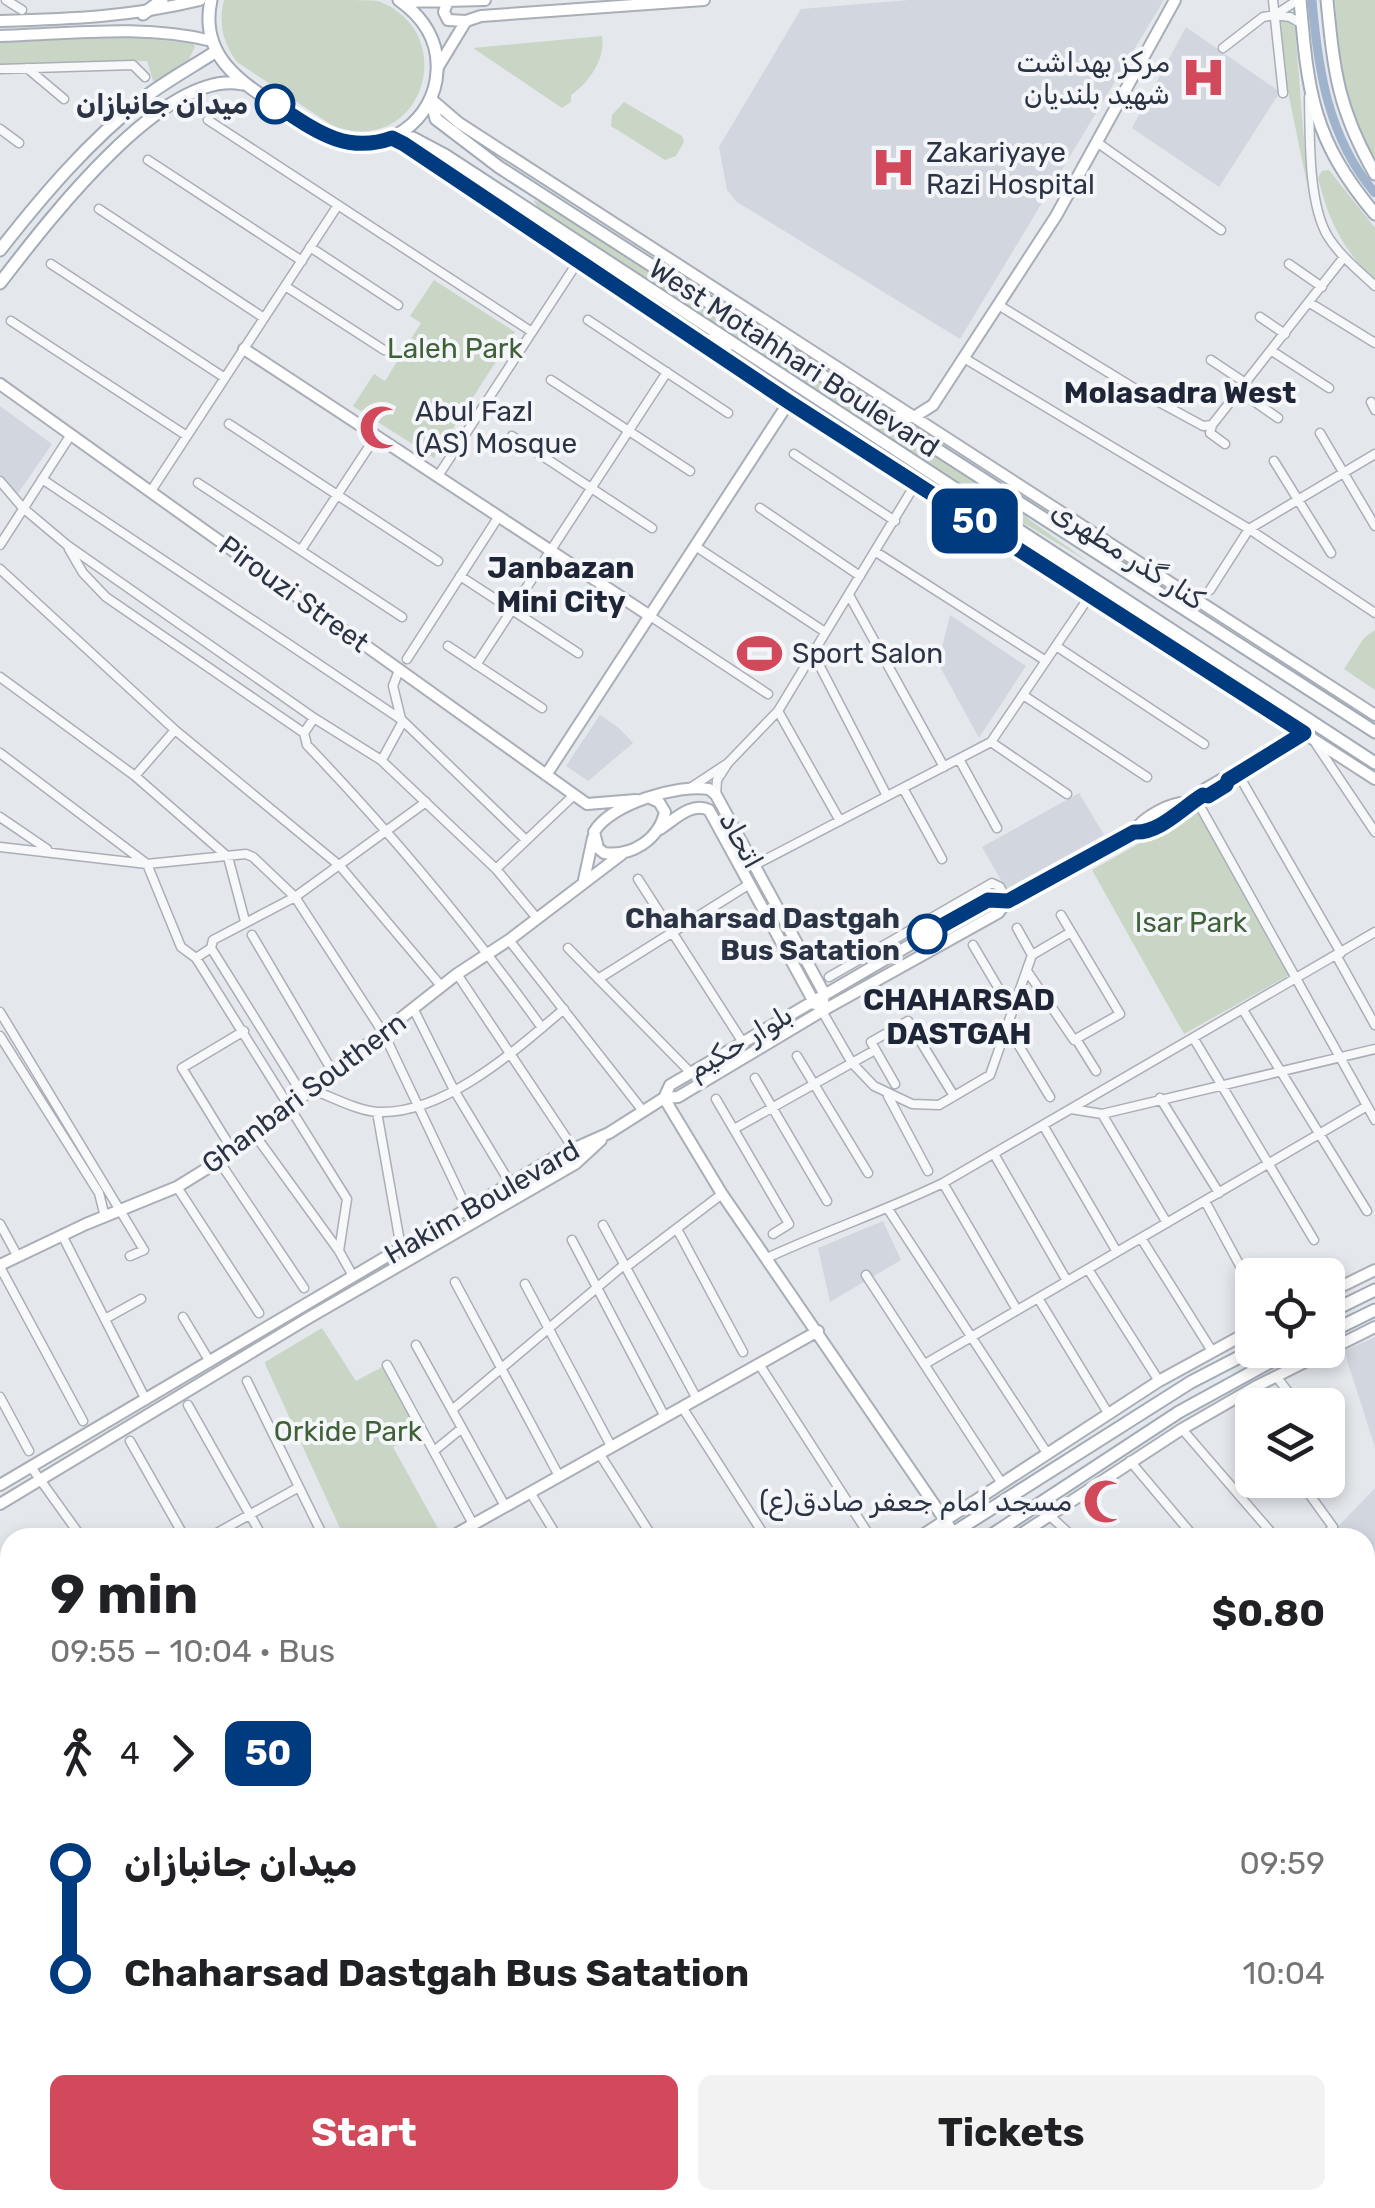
<!DOCTYPE html>
<html lang="en">
<head>
<meta charset="utf-8">
<style>
  body { margin:0; font-family:Rubik,"Noto Sans Arabic",sans-serif; background:#f2f2f2; color:#202124; height:100vh; display:flex; flex-direction:column; font-size:38px; white-space:nowrap }
  * { box-sizing:border-box; margin:0 }
  p { font-size:32px; color:#757577 }
  .icon { flex:none; width:55px; height:55px; fill:none; stroke:currentColor; stroke-width:2; stroke-linecap:round; stroke-linejoin:round }
  .map { position:relative; flex:1; overflow:hidden }
  .panel { position:absolute; left:0px; top:1528px; width:1375px; height:682px; display:flex; flex-direction:column; background:#fff; border-radius:30px 30px 0 0; box-shadow:0 5px 15px #0003 }
  .panel>* { flex:none }
  .badge { padding:0 20px; border-radius:15px; font-size:35px; line-height:65px }
  .tools { position:absolute; left:1235px; top:1258px; display:grid; gap:20px }
  .tools a { display:grid; place-items:center; width:110px; height:110px; border-radius:15px; background:#fff; box-shadow:0 5px 15px #0003; font-size:50px }
  .map>.badge { position:absolute; translate:-50% -50%; box-shadow:0 0 0 5px #fff }
  .legs { display:flex; align-items:center; gap:15px; height:110px; padding:0 50px; font-size:32px }
  .legs p { margin-inline-start:auto }
  .headline { display:flex; align-items:center; justify-content:space-between; height:170px; padding:0 50px }
  h1 { font-size:55px; font-weight:700; line-height:75px }
  .cta { display:flex; gap:20px; margin-top:auto; padding:20px 50px }
  .cta a { flex:1; height:115px; border-radius:15px; background:#d1495b; color:#fff; font-size:40px; font-weight:700; line-height:115px; text-align:center }
  .cta a+a { background:#f2f2f2; color:#202124 }
  ul { padding:0 50px; list-style:none }
  li { display:flex; align-items:center; gap:35px; height:110px; font-size:38px }
  li i { display:grid; place-items:center; width:15px; height:100%; margin:0 12px; background:currentColor }
  li i::after { content:''; width:25px; height:25px; margin:-12px; border:8px solid; border-radius:50%; background:#fff }
  li p { margin-inline-start:auto }
  li:first-child i { background:linear-gradient(#0000 50%,currentColor 0) }
  li:last-child i { background:linear-gradient(currentColor 50%,#0000 0) }
  .map>svg:first-child { display:block }
  .built { fill:#d2d6de }
  .green { fill:#c9d6c5 }
  .lines { fill:none; stroke-linecap:round; stroke-linejoin:round }
  .canal { stroke:#9fb4cc; stroke-width:9 }
  .river { stroke:#9fb4cc; stroke-width:15 }
  .street-casing { stroke:#a9aeb7; stroke-width:11 }
  .secondary-casing { stroke:#a9aeb7; stroke-width:14 }
  .primary-casing { stroke:#a3abb8; stroke-width:15 }
  .street { stroke:#f7f8fa; stroke-width:8 }
  .secondary { stroke:#fff; stroke-width:10 }
  .primary { stroke:#fff; stroke-width:11 }
  .line-1-casing { stroke:#fff; stroke-width:22 }
  .line-1 { stroke:#003b80; stroke-width:15 }
  .stop-1-dot { fill:#fff; stroke:#003b80; stroke-width:5 }
  .labels { text-anchor:middle; dominant-baseline:central; stroke-width:8; stroke-linejoin:round; paint-order:stroke }
  .poi-label { font-size:28px; fill:#2b3445; stroke:#f4f6f9; text-anchor:start }
  .stop-label { font-size:28px; font-weight:bold; fill:#2b3445; stroke:#f4f6f9; text-anchor:end }
  .park-label { font-size:28px; fill:#3f6138; stroke:#f4f6f9 }
  .street-label { font-size:28px; fill:#2b3445; stroke:#f4f6f9 }
  .neighbourhood-label { font-size:30px; font-weight:bold; fill:#1d2536; stroke:#f4f6f9 }
</style>
</head>
<body>
<div class="map">
<svg width="1375" height="2208" viewBox="0 0 1375 2208">
  <rect width="100%" height="100%" fill="#e4e7ec"/>
  <path class="built" d="M 909,0 L 1164,0 L 960,339 L 737,202 L 727,190 L 719,147 L 801,9 Z
    M 1186,27 L 1280,92 L 1219,187 L 1132,128 Z
    M 0,406 L 52,444 L 17,495 L 0,475 Z
    M 950,615 L 1026,666 L 979,738 L 938,663 Z
    M 600,715 L 619,728 L 633,743 L 588,781 L 566,766 Z
    M 1079,793 L 1104,835 L 1006,889 L 982,847 Z
    M 883,1221 L 901,1260 L 830,1302 L 818,1248 Z
    M 1375,1337 L 1375,1447 L 1344,1351 Z
    M 1375,1488 L 1375,1789 L 1365,1788 L 1365,1538 L 1327,1538 Z
    M 0,2126 L 10,2127 L 10,2200 L 82,2200 L 89,2208 L 0,2208 Z"/>
  <path class="green" d="M 224,0 C 262,0 301,0 339,0 C 351,0 367,0 378,1 C 462,32 423,159 333,126 L 237,62 C 223,43 218,23 224,0 Z
    M 1335,0 L 1375,0 L 1375,160 C 1344,110 1339,57 1335,0 Z
    M 1281,20 L 1292,23 L 1295,28 L 1308,189 L 1285,77 Z
    M 602,36 C 606,58 589,83 571,95 L 571,102 L 562,108 L 473,48 Z
    M 126,37 L 193,43 L 195,47 L 189,59 L 157,81 L 153,81 L 147,61 L 0,65 L 0,41 Z
    M 624,102 L 682,136 L 684,142 L 676,156 L 665,160 L 611,126 L 612,115 Z
    M 1329,170 L 1375,228 L 1375,280 C 1343,251 1328,219 1318,178 L 1322,171 Z
    M 533,200 L 546,204 L 1019,509 L 1030,520 L 1090,563 L 1027,525 L 1012,520 L 540,210 Z
    M 434,280 L 515,332 L 434,458 L 353,406 L 374,374 L 385,381 L 421,323 L 410,316 Z
    M 1375,630 L 1375,690 L 1344,669 L 1364,638 Z
    M 1199,810 L 1291,974 L 1184,1034 L 1092,870 Z
    M 322,1328 L 356,1381 L 384,1366 L 418,1433 L 393,1447 L 440,1532 L 430,1537 L 344,1537 L 266,1366 L 265,1362 Z"/>
  <g class="lines">
    <path class="canal" d="M 1312,0 C 1318,70 1328,138 1375,193"/>
    <path class="river" d="M 1365,1845 L 1375,1843
      M 355,2208 L 364,2200"/>
    <defs>
      <path id="street" d="M 6,0 L 22,10
        M 1273,0 L 1283,93
        M 1298,0 L 1275,15 L 1290,17 L 1302,24
        M 1223,48 L 1263,17 L 1275,15
        M 27,68 L 64,99
        M 0,69 L 133,65 L 145,77
        M 1309,97 C 1310,137 1308,201 1327,235 C 1339,255 1358,270 1375,286
        M 208,120 L 532,332
        M 0,129 L 19,143
        M 1098,143 L 1221,230
        M 148,160 L 302,261
        M 99,209 L 264,318
        M 310,247 L 398,305
        M 51,264 L 225,378
        M 1289,264 L 1322,287
        M 285,286 L 384,350
        M 1310,303 L 1375,343
        M 1000,306 L 1137,390 L 1203,426 L 1212,425
        M 1260,317 L 1285,334
        M 588,320 L 728,413
        M 11,321 L 187,436
        M 1272,351 L 1329,388
        M 964,358 L 1249,529 L 1375,613
        M 1211,360 L 1247,384
        M 551,380 L 690,471
        M 1241,392 L 1278,418
        M 1371,402 L 1375,410
        M 229,424 L 438,561
        M 1212,425 L 1344,257
        M 1212,425 L 1210,433 L 1225,444
        M 1320,433 L 1375,526
        M 512,436 L 652,528
        M 794,454 L 895,521
        M 1274,461 L 1331,553
        M 438,476 L 579,260
        M 42,479 L 402,720 L 526,840
        M 0,481 L 23,508 L 67,545 L 314,718 L 381,760 L 496,869 L 536,917
        M 198,483 L 402,617
        M 151,491 L 338,205
        M 760,508 L 860,576
        M 0,545 L 70,436
        M 695,546 L 825,632
        M 69,549 L 83,573 L 106,597 L 304,733 L 314,718
        M 301,550 L 376,436
        M 876,552 L 1046,661
        M 0,569 L 175,730 L 340,866 L 442,987
        M 460,576 L 578,653
        M 1210,590 L 1249,529 L 1375,454
        M 849,595 L 944,767
        M 650,616 L 768,694
        M 448,646 L 542,708
        M 1056,646 L 1204,744
        M 813,653 L 887,796
        M 407,659 L 499,516
        M 476,665 L 667,372
        M 0,677 L 135,776 L 228,857 L 245,921
        M 1023,695 L 1147,777
        M 778,711 L 840,821
        M 304,733 L 307,745 C 392,834 470,927 542,1028
        M 991,742 L 1067,794
        M 1316,744 L 1375,832
        M 0,753 L 147,864 L 181,947 L 196,958
        M 384,756 L 402,723 L 393,686 L 399,670
        M 959,759 L 997,828
        M 728,763 L 778,711 L 916,483
        M 1238,774 L 1341,953
        M 135,776 L 175,730
        M 690,788 L 728,763 L 717,780 L 716,795
        M 903,788 L 942,859
        M 1196,799 L 1375,1120
        M 426,802 L 295,897 L 384,1034 L 467,1209
        M 0,817 L 47,849
        M 0,847 L 147,864 L 246,854 L 253,857 L 295,897 L 213,940 L 211,948
        M 755,865 L 991,742 L 1091,594
        M 496,869 L 574,795
        M 638,879 L 742,1041
        M 252,935 L 334,1074
        M 509,940 L 643,1111
        M 973,945 L 1012,1011
        M 568,948 L 690,1072
        M 1032,955 L 1071,932
        M 1336,955 L 1375,1025
        M 1027,971 L 1074,1040 L 1120,1014 L 1061,915
        M 457,974 L 573,1148
        M 829,977 L 992,883 L 1000,887 L 1007,901
        M 598,979 L 748,885
        M 414,1010 L 454,1090 L 510,1183
        M 1243,1010 L 1367,1211
        M 822,1011 L 852,1063 L 874,1086 L 912,1104 L 939,1105 L 990,1075 L 1032,955 L 1017,928
        M 0,1012 L 144,1250 L 130,1256
        M 1007,1026 L 1050,1097
        M 0,1036 L 99,1193 L 105,1217
        M 1076,1039 L 1096,1071
        M 1194,1039 L 1314,1240
        M 797,1056 L 868,1173
        M 755,1078 L 827,1201
        M 895,1084 L 871,1042 L 908,1021 L 954,1096
        M 313,1090 C 332,1097 358,1111 378,1112 C 444,1115 517,1049 564,1009
        M 888,1096 L 928,1171
        M 304,1097 L 211,948 L 196,958 L 347,1199 L 339,1251
        M 1160,1098 L 1219,1193
        M 716,1099 L 789,1224 L 773,1234
        M 1071,1109 L 1102,1114 L 1375,1049
        M 377,1112 L 401,1248
        M 1102,1114 L 1167,1223
        M 1043,1125 L 1117,1252
        M 734,1129 L 875,1050
        M 255,1135 L 339,1251 L 353,1276
        M 233,1151 L 182,1068 L 244,1031
        M 994,1154 L 1067,1281
        M 219,1161 L 304,1288
        M 943,1183 L 1017,1310
        M 177,1187 L 259,1313
        M 1205,1201 L 1252,1288
        M 888,1209 L 1047,1453
        M 0,1224 L 18,1257
        M 603,1225 L 697,1399
        M 677,1229 L 743,1352
        M 62,1235 L 146,1400
        M 1141,1238 L 1212,1351
        M 572,1240 L 665,1417
        M 767,1258 C 825,1231 885,1211 943,1183 L 1375,932
        M 0,1267 L 83,1421
        M 626,1267 L 722,1194
        M 1088,1269 L 1159,1381
        M 866,1275 L 1001,1482
        M 455,1282 L 559,1476
        M 525,1284 L 611,1446
        M 1038,1298 L 1108,1413
        M 183,1317 L 210,1362
        M 105,1319 L 141,1299
        M 416,1345 L 505,1506
        M 759,1364 L 871,1538
        M 925,1364 L 1367,1106
        M 387,1365 L 473,1524
        M 1276,1376 L 1298,1405
        M 247,1381 L 324,1538
        M 0,1397 L 29,1451
        M 1238,1397 L 1252,1417
        M 188,1405 L 263,1538
        M 682,1407 L 766,1538
        M 452,1410 L 625,1264
        M 1182,1429 L 1276,1538
        M 130,1441 L 185,1538
        M 434,1451 L 462,1428
        M 599,1453 L 653,1538
        M 1130,1461 L 1195,1538
        M 31,1467 L 82,1538
        M 1299,1480 L 1333,1527 L 1323,1538
        M 530,1492 L 558,1538
        M 1049,1515 L 1074,1538
        M 208,1538 L 299,1487
        M 0,1584 L 10,1598
        M 0,1638 L 10,1631
        M 1365,1684 L 1375,1683
        M 0,1741 L 10,1757
        M 0,1919 L 10,1933
        M 1365,2050 L 1375,2060
        M 590,2200 L 599,2208
        M 678,2200 L 686,2208
        M 760,2200 L 768,2208"/>
      <path id="secondary" d="M 402,2 L 485,0
        M 447,3 L 444,12 L 448,20 L 466,21
        M 0,21 C 71,19 130,17 200,0
        M 0,36 C 70,34 143,24 212,41
        M 438,67 L 466,21 L 481,16 L 704,0
        M 431,99 L 459,123 L 1375,715
        M 393,138 L 789,402 L 1375,779
        M 700,342 L 723,337 L 729,361
        M 244,349 L 650,616
        M 0,384 L 587,804 L 636,800
        M 886,417 L 914,417 L 933,405 L 1056,216 L 1175,0
        M 546,775 L 789,402
        M 1203,795 L 1205,789 L 1222,779 L 1228,780
        M 650,798 L 659,802 L 665,812 C 659,839 632,857 604,853 L 598,848 L 594,832 C 610,804 678,784 709,789 L 716,795 L 824,993 L 822,1011
        M 660,829 C 674,820 692,801 709,810 L 815,1004
        M 1134,832 C 1160,835 1183,807 1203,795 L 1208,796 L 1226,785 L 1228,780 L 1304,733
        M 584,880 L 593,838
        M 664,1098 L 722,1194 L 953,1532
        M 664,1098 L 670,1085 L 987,900 L 1007,901
        M 0,1265 L 86,1224 L 177,1187 L 219,1161 L 457,974 L 509,940 L 622,854
        M 1328,1293 L 1375,1270
        M 0,1485 L 555,1157 L 609,1133 L 664,1098 L 678,1097 L 822,1011 L 998,913 L 1007,901 L 1134,832 C 1142,817 1172,801 1189,803
        M 0,1504 L 310,1317 L 575,1164 L 601,1140
        M 449,1538 L 818,1331
        M 918,1538 L 1159,1381 L 1252,1330
        M 1015,1538 L 1182,1429 L 1255,1387 L 1375,1327
        M 0,1815 L 10,1808
        M 1365,1957 L 1375,1956
        M 1365,1979 L 1375,1978
        M 0,2115 L 10,2114
        M 1365,2154 L 1375,2163
        M 152,2200 L 165,2208 L 184,2200
        M 812,2200 L 813,2208
        M 827,2200 L 836,2208
        M 848,2200 L 856,2208
        M 1039,2200 L 1040,2208
        M 1054,2200 L 1054,2208
        M 249,2208 L 255,2200
        M 454,2208 L 462,2200
        M 481,2208 L 490,2200"/>
      <path id="primary" d="M 211,0 C 199,55 239,81 279,107 C 298,119 318,135 339,142 C 386,155 435,120 437,71 C 439,41 423,17 399,0
        M 1300,0 C 1308,93 1312,139 1375,214
        M 1327,0 C 1334,73 1338,109 1375,174
        M 143,14 L 162,0
        M 431,99 L 436,119 L 499,167 L 1375,732
        M 392,138 L 413,138 L 445,155 L 1375,763
        M 0,250 C 43,195 89,141 144,98 C 166,81 192,67 215,52
        M 0,283 C 44,226 163,68 242,84
        M 1328,1313 L 1375,1290
        M 1328,1333 L 1375,1310
        M 945,1538 L 1191,1382 L 1253,1350
        M 987,1538 L 1179,1412 L 1292,1350
        M 0,2021 L 10,2043
        M 0,2064 L 10,2085
        M 90,2200 L 95,2208
        M 101,2200 L 109,2208
        M 127,2200 L 136,2208
        M 199,2208 L 205,2200
        M 227,2208 L 233,2200
        M 242,2208 L 244,2200"/>
    </defs>
    <use href="#street" class="street-casing"/>
    <use href="#secondary" class="secondary-casing"/>
    <use href="#primary" class="primary-casing"/>
    <use href="#street" class="street"/>
    <use href="#secondary" class="secondary"/>
    <use href="#primary" class="primary"/>
  </g>
  <g class="lines">
    <defs>
      <path id="line-1" d="M 275,104 C 313,129 345,155 392,138 L 404,144 L 789,402 L 1304,733 L 1228,780 L 1226,785 L 1208,796 L 1203,795 C 1183,807 1159,834 1134,832 L 1008,901 L 988,900 L 927,934"/>
    </defs>
    <use href="#line-1" class="line-1-casing"/>
    <use href="#line-1" class="line-1"/>
  </g>
  <defs>
    <symbol id="hospital-bare" viewBox="-9 -9 18 18"><path d="M-5-5h3v3.5h4V-5h3V5h-3V1.5h-4V5h-3Z" fill="#d1495b" stroke="#f4f6f9" stroke-width="2.5" paint-order="stroke"/></symbol>
    <symbol id="mosque-bare" viewBox="-9 -9 18 18"><path d="M3.5-4.9A6 6 0 1 0 3.5 4.9A5 5 0 1 1 3.5-4.9Z" fill="#d1495b" stroke="#f4f6f9" stroke-width="2.5" paint-order="stroke"/></symbol>
    <symbol id="stadium-bare" viewBox="-9 -9 18 18"><path d="M0-5a6.5 5 0 1 0 0 10a6.5 5 0 1 0 0-10ZM-3.5-1.8h7v3.6h-7Z" fill="#d1495b" stroke="#f4f6f9" stroke-width="2.5" paint-order="stroke"/></symbol>
  </defs>
  <g fill-rule="evenodd">
    <use href="#hospital-bare" x="1172" y="46" width="63" height="63"/>
    <use href="#hospital-bare" x="862" y="136" width="63" height="63"/>
    <use href="#mosque-bare" x="350" y="396" width="63" height="63"/>
    <use href="#stadium-bare" x="728" y="622" width="63" height="63"/>
    <use href="#mosque-bare" x="1074" y="1470" width="63" height="63"/>
  </g>
  <g class="stop-1-dot">
    <circle cx="275" cy="104" r="18"/>
    <circle cx="927" cy="934" r="18"/>
  </g>
  <g class="labels">
    <g class="poi-label">
      <text x="1170" y="62" text-anchor="end">مرکز بهداشت<tspan x="1170" dy="32">شهید بلندیان</tspan></text>
      <text x="926" y="152">Zakariyaye<tspan x="926" dy="32">Razi Hospital</tspan></text>
      <text x="415" y="411">Abul Fazl<tspan x="415" dy="32">(AS) Mosque</tspan></text>
      <text x="792" y="653">Sport Salon</text>
      <text x="1072" y="1501" text-anchor="end">مسجد امام جعفر صادق(ع)</text>
    </g>
    <g class="stop-label">
      <text x="248" y="104">میدان جانبازان</text>
      <text x="900" y="918">Chaharsad Dastgah<tspan x="900" dy="32">Bus Satation</tspan></text>
    </g>
    <g class="park-label">
      <text x="455" y="348">Laleh Park</text>
      <text x="1191" y="922">Isar Park</text>
      <text x="348" y="1431">Orkide Park</text>
    </g>
    <g class="street-label">
      <text transform="translate(794 358) rotate(33)">West Motahhari Boulevard</text>
      <text transform="translate(1128 555) rotate(33)">کنار گذر مطهری</text>
      <text transform="translate(294 594) rotate(36)">Pirouzi Street</text>
      <text transform="translate(741 840) rotate(61)">اتحاد</text>
      <text transform="translate(740 1042) rotate(-31)">بلوار حکیم</text>
      <text transform="translate(304 1093) rotate(-37)">Ghanbari Southern</text>
      <text transform="translate(482 1202) rotate(-30)">Hakim Boulevard</text>
    </g>
    <g class="neighbourhood-label">
      <text x="1180" y="393">Molasadra West</text>
      <text x="561" y="568">Janbazan<tspan x="561" dy="34">Mini City</tspan></text>
      <text x="959" y="1000">CHAHARSAD<tspan x="959" dy="34">DASTGAH</tspan></text>
    </g>
  </g>
</svg>
<div class="tools">
<a><svg class="icon" aria-label="locate" viewBox="0 0 24 24"><circle cx="12" cy="12" r="6"/><path d="M12 2v4M12 18v4M2 12h4M18 12h4"/></svg></a>
<a><svg class="icon" aria-label="layers" viewBox="0 0 24 24"><path d="M12 4l9 5-9 5-9-5zM3 14l9 5 9-5"/></svg></a>
</div>
<b class="badge" style="left:975px;top:521px;background:#003b80;color:#fff">50</b>
<section class="panel">
<div class="headline"><div><h1>9 min</h1><p>09:55 – 10:04 · Bus</p></div><b>$0.80</b></div>
<div class="legs"><svg class="icon" aria-label="walk" viewBox="0 0 24 24"><circle cx="13" cy="4" r="2"/><path d="M13 8l-2 6 4 7M11 14l-3 7M7 12l3-4h3l4 4"/></svg>4<svg class="icon" aria-label="forward" viewBox="0 0 24 24"><path d="M9 5l7 7-7 7"/></svg><b class="badge" style="background:#003b80;color:#fff">50</b></div>
<ul>
<li><i style="color:#003b80"></i><b>میدان جانبازان</b><p>09:59</p></li>
<li><i style="color:#003b80"></i><b>Chaharsad Dastgah Bus Satation</b><p>10:04</p></li>
</ul>
<div class="cta"><a>Start</a><a>Tickets</a></div>
</section>
</div>
</body>
</html>
